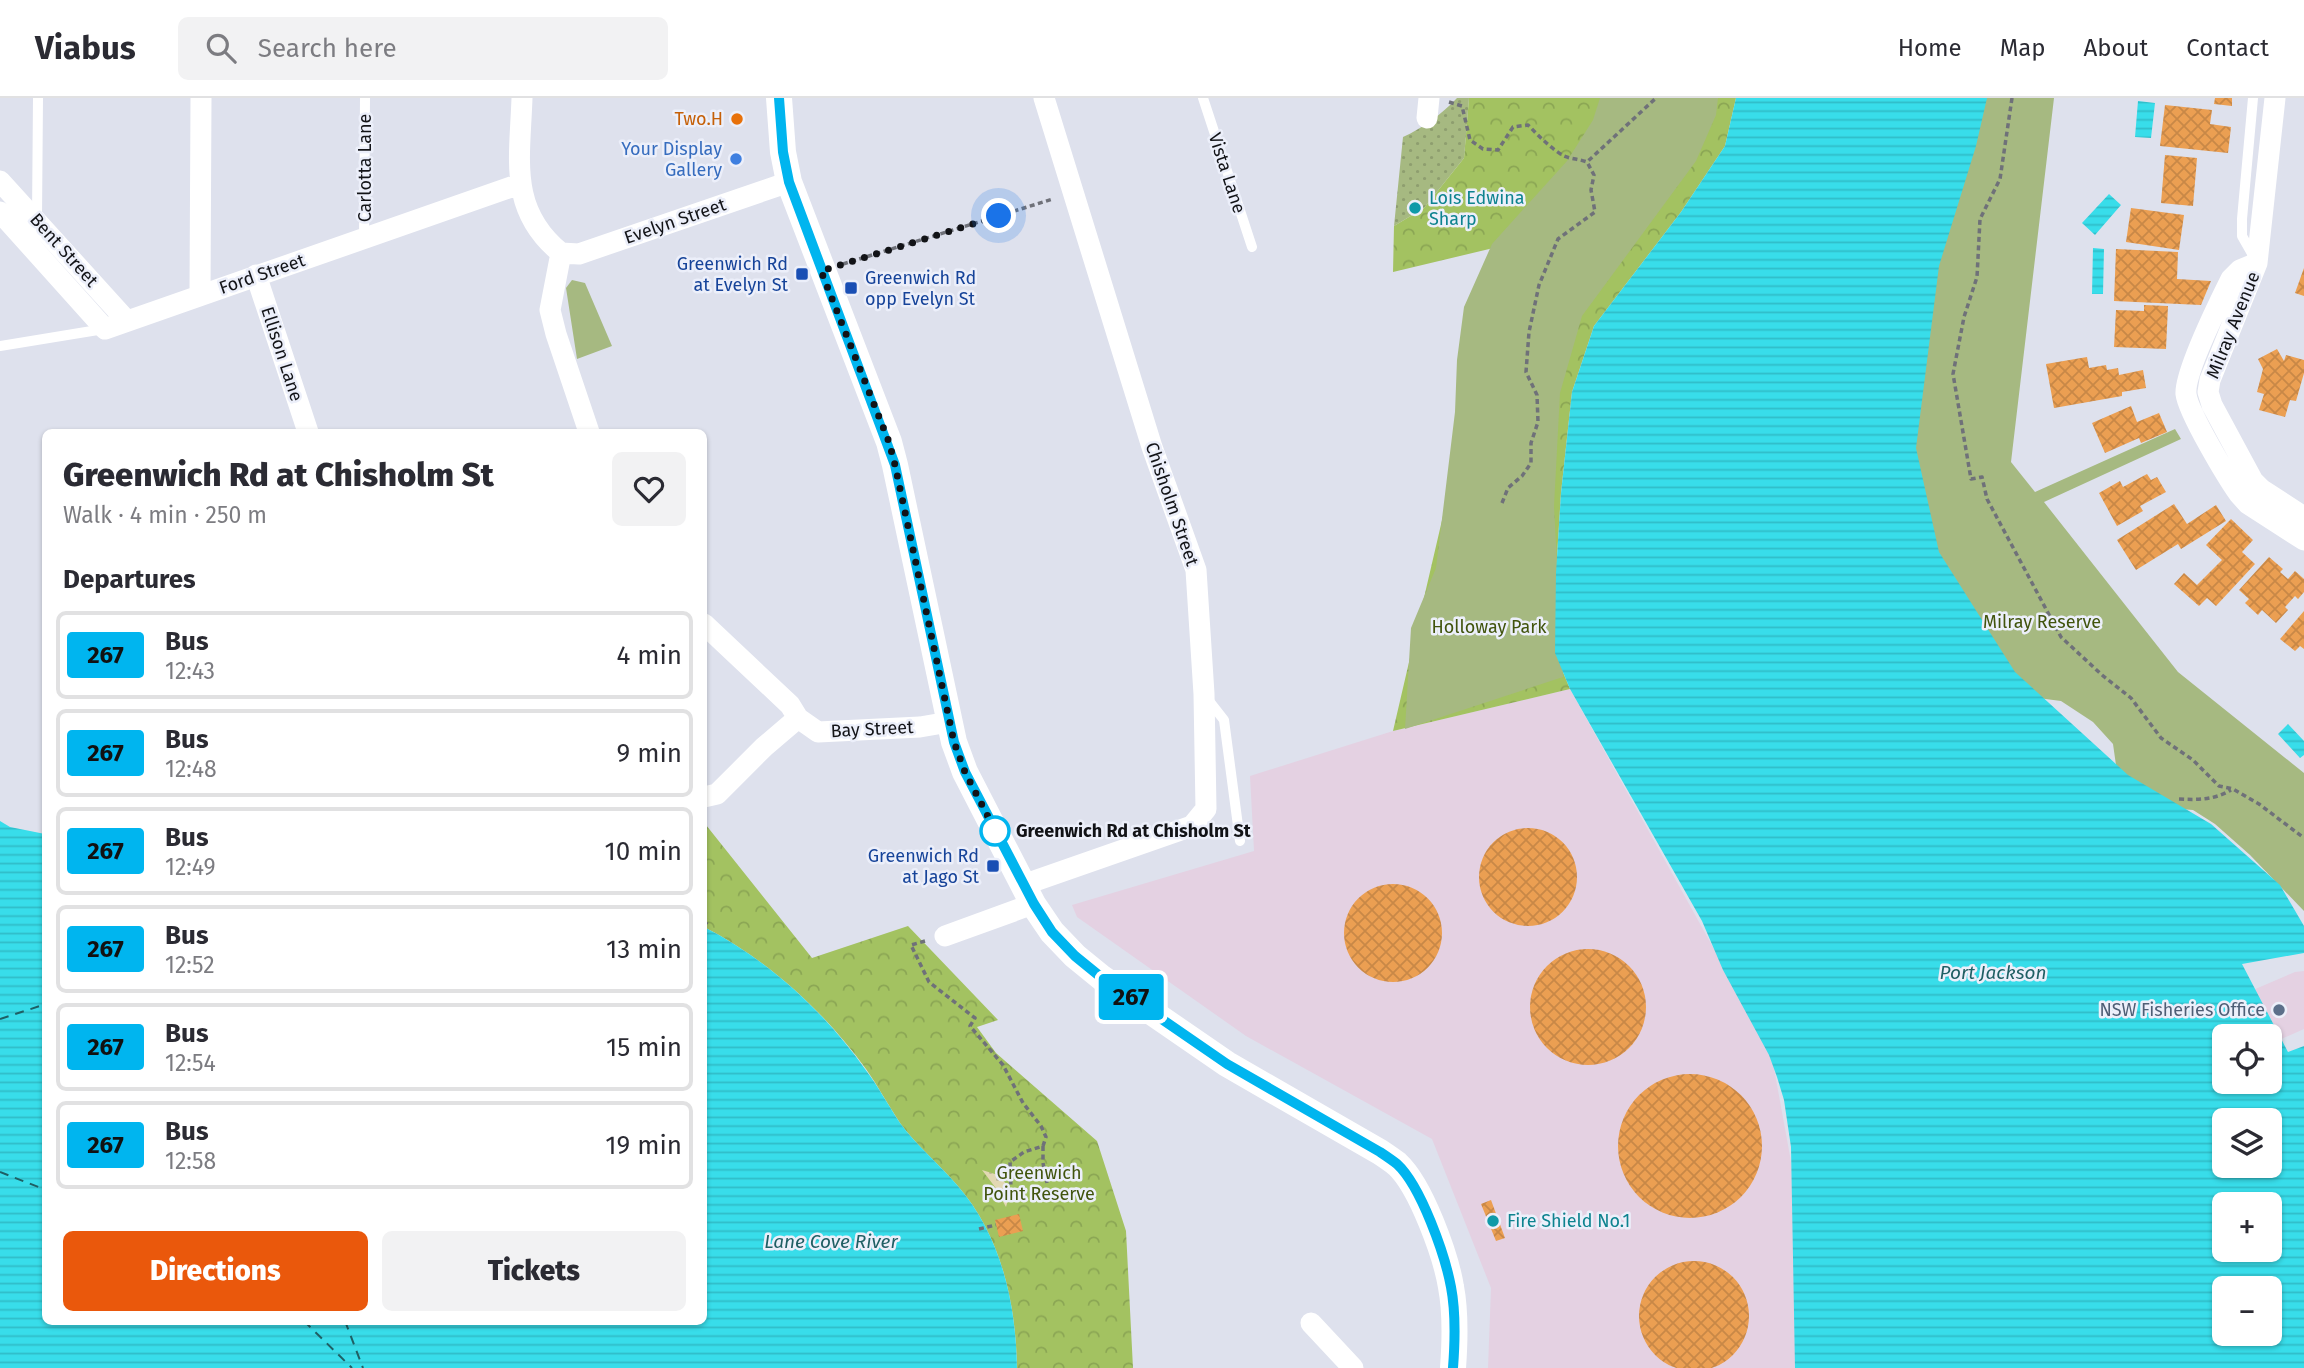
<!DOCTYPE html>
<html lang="en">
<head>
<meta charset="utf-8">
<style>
  body { margin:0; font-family:"Fira Sans",sans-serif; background:#f2f2f3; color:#2b2b33; height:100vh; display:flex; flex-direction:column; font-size:26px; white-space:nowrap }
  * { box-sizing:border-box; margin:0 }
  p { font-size:23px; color:#7c7c81 }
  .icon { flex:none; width:38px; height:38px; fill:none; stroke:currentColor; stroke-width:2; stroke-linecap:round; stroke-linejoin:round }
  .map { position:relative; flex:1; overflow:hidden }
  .side { position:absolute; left:42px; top:331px; width:665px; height:896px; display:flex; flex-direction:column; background:#fff; border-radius:10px; box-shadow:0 2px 5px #0004 }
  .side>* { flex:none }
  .badge { padding:0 14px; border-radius:5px; font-size:24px; line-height:46px }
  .buttons { position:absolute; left:2212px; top:926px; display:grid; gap:14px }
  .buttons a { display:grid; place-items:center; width:70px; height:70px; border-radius:10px; background:#fff; box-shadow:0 2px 5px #0004; font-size:35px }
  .you { position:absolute; width:35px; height:35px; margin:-18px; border:5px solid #fff; border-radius:50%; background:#1a73e8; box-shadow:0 0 0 10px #1a73e833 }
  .map>.badge { position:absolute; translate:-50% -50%; box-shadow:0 0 0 4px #fff }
  h2 { padding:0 21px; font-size:26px; line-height:63px }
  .round { display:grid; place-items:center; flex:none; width:74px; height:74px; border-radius:10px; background:#f2f2f3 }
  .head { display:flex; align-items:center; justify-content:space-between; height:119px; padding:0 21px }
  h1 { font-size:33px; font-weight:800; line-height:52px }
  .action { display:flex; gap:14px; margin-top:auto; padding:14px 21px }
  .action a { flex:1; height:80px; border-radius:10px; background:#ea580c; color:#fff; font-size:28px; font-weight:800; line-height:80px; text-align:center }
  .action a+a { background:#f2f2f3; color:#2b2b33 }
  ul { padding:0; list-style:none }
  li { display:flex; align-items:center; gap:21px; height:88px; margin:0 14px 10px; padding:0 7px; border:4px solid #e1e1e2; border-radius:10px }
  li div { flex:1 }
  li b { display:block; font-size:26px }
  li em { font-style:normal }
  li .badge { min-width:77px; font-weight:700; text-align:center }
  header { display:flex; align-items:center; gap:42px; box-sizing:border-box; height:98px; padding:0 35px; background:#fff; border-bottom:2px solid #e1e1e2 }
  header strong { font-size:33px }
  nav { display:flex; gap:38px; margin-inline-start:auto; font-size:24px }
  .search { width:490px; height:63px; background:#f2f2f3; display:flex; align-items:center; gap:18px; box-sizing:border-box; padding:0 24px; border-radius:10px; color:#7c7c81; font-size:26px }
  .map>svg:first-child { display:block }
  .industrial { fill:#e4d1e2 }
  .grass { fill:url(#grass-dots) }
  .forest { fill:url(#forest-crowns) }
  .sand { fill:url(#sand-dots) }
  .park { fill:#a6b981 }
  .water { fill:url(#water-rules); fill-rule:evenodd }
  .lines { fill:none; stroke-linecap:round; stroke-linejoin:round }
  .ferry { stroke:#1f5f64; stroke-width:2; stroke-dasharray:9 7; stroke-linecap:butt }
  .building { fill:url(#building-cross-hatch) }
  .path { stroke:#6f7179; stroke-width:3.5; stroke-dasharray:5 3.5; stroke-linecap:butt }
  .service { stroke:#fff; stroke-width:10 }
  .minor { stroke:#fff; stroke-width:21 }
  .tertiary { stroke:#fff; stroke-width:26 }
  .line-casing { stroke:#fff; stroke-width:16 }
  .line { stroke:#00b5ef; stroke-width:10 }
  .walk { stroke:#121317; stroke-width:7; stroke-dasharray:0 12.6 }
  .food-dot { fill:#e8710a; stroke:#eceffa; stroke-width:2.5 }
  .shop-dot { fill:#3f7fe0; stroke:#eceffa; stroke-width:2.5 }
  .culture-dot { fill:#0f9aa8; stroke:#eceffa; stroke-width:2.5 }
  .transit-dot { fill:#1a4fb4; stroke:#eceffa; stroke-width:2.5 }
  .stop-dot { fill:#fff; stroke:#00b5ef; stroke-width:3.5 }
  .service-dot { fill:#5c6f8a; stroke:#eceffa; stroke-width:2.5 }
  .labels { text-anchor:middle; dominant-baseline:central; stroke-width:5; stroke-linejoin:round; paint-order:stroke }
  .food-label { font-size:18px; fill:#c56008; stroke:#eceffa; text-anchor:end }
  .shop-label { font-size:18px; fill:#366cbe; stroke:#eceffa; text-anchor:end }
  .street-label { font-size:18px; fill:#121317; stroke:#eceffa }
  .culture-label { font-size:18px; fill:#0d838f; stroke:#eceffa; text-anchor:start }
  .transit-label { font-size:18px; fill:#164399; stroke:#eceffa; text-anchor:end }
  .park-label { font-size:18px; fill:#41540d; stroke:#eceffa }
  .stop-label { font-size:18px; font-weight:bold; fill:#121317; stroke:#eceffa; text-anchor:start }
  .service-label { font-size:18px; fill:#4e5e75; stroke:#eceffa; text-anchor:end }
  .water-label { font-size:19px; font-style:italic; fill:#1f5f64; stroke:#eceffa }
</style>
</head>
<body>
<header>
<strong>Viabus</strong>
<div class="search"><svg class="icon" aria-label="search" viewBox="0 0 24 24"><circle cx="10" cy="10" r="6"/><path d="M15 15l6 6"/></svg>Search here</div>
<nav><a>Home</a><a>Map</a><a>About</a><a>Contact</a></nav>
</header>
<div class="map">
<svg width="2304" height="1270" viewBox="0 0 2304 1270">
  <defs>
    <pattern id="grass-dots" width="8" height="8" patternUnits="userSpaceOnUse" patternTransform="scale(1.75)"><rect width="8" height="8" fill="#a6b981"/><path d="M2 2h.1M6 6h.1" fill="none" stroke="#8e9e6f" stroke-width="1.8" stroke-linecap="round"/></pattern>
    <pattern id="forest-crowns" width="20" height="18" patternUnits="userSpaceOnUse" patternTransform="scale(1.75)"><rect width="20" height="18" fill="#a3c261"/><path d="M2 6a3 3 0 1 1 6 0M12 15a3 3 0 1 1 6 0" fill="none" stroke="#8ba654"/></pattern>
    <pattern id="sand-dots" width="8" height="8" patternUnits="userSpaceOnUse" patternTransform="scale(1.75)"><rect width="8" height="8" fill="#e2d8b3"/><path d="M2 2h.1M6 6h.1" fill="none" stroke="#c1b899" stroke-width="1.8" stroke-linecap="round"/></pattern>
    <pattern id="water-rules" width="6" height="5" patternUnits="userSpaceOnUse" patternTransform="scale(1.75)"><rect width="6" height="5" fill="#38ddea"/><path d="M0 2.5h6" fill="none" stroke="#30bdc8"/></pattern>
    <pattern id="building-cross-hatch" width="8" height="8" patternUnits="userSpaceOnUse" patternTransform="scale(1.75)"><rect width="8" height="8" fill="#eb9f52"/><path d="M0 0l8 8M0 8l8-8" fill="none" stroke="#c88847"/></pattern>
  </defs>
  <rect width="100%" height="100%" fill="#dee1ed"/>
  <path class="industrial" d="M 1570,591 L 1771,954 L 1794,1080 L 1807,1270 L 1488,1270 L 1491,1190 L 1432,1041 L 1246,938 L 1077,819 L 1072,807 L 1254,753 L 1250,678 L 1393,633 Z
    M 2304,873 L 2304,931 L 2272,945 L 2253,892 L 2295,874 Z"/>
  <path class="grass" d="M 1457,0 L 1469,0 L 1464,60 L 1424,110 L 1394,128 L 1403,39 C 1423,30 1442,16 1457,0 Z"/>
  <path class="forest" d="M 1469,0 L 1736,0 L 1725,48 L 1681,114 L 1594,228 L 1572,294 L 1561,395 L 1556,475 L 1555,555 L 1570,591 L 1393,633 L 1506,147 L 1393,174 L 1394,128 L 1424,110 L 1464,60 Z
    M 706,727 L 812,860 L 908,828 L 998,922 L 977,929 L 996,955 L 1097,1043 L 1126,1133 L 1133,1270 L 1017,1270 C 1016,1205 1001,1137 957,1087 C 939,1066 917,1048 900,1025 C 888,1007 878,988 866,971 C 824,913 767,861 704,829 L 704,732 Z"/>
  <path class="sand" d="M 982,1072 L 998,1077 L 1011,1091 L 1006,1109 L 995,1089 Z"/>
  <path class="park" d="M 1600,0 L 1718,0 L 1716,17 L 1696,63 L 1582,218 L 1560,295 L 1554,408 L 1563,579 L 1405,631 L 1411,530 L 1436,470 L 1455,314 L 1457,262 L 1464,209 L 1492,146 L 1567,63 L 1593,22 Z
    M 1977,0 L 2054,0 L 2011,364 L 2035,394 L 2175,331 L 2181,341 L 2044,404 L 2178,574 L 2304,675 L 2304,813 L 2250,757 L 2215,726 L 2193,712 L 2168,710 L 2117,674 L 2113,646 L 2093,624 L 2061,603 L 2038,600 L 1951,517 L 1903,296 L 1917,183 Z
    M 572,182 L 585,185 L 612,248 L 577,261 L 566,190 Z"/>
  <path class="water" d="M 1736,0 L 1987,0 L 1976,48 L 1939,168 L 1916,350 L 1939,454 L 2015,574 L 2128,677 L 2211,726 L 2280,787 L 2304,828 L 2304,855 L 2242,866 L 2288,954 L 2304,948 L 2304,1270 L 1795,1270 L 1791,1049 L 1784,1002 L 1777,979 L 1769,957 L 1723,872 L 1702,823 L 1570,591 L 1555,555 L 1556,475 L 1561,395 L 1572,294 L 1594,228 L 1681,114 L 1725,48 ZM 2270,938 L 2270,984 L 2224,984 L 2224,938 ZM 2224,1022 L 2270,1022 L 2270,1068 L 2224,1068 ZM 2270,1106 L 2270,1152 L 2224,1152 L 2224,1106 ZM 2270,1190 L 2270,1236 L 2224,1236 L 2224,1190 Z
    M 2138,3 L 2155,5 L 2151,40 L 2135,39 Z
    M 2109,96 L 2121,107 L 2095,137 L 2082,125 Z
    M 2093,150 L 2104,151 L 2103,196 L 2092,196 Z
    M 2288,626 L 2304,643 L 2304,657 L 2300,660 L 2278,636 Z
    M 0,723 L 10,729 L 45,736 L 46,1223 L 704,1223 L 704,829 C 767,861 824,913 865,971 C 878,988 888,1007 900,1025 C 917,1048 939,1066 957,1087 C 1001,1137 1016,1205 1017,1270 L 0,1270 Z"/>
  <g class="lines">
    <path class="ferry" d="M 0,921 L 46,906
      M 0,1074 L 46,1092
      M 304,1223 L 352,1270
      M 345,1223 L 363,1270"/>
  </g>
  <path class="building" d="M 2215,0 L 2232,0 L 2232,8 L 2214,6 Z
    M 2165,7 L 2212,12 L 2210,26 L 2231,29 L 2228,55 L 2160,48 Z
    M 2165,57 L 2197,60 L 2193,108 L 2161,105 Z
    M 2131,110 L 2184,117 L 2179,152 L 2126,144 Z
    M 2116,151 L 2178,154 L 2177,181 L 2211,183 L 2201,207 L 2114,203 Z
    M 2304,170 L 2304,198 L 2295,195 Z
    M 2144,207 L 2168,208 L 2166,251 L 2114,249 L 2116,212 L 2144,213 Z
    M 2277,251 L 2284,263 L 2286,257 L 2304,262 L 2304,275 L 2296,303 L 2290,302 L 2285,319 L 2259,312 L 2264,296 L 2257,294 L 2263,271 L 2258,261 Z
    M 2087,259 L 2089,270 L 2106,267 L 2107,272 L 2118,270 L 2119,277 L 2143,272 L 2146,290 L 2122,294 L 2122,298 L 2054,310 L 2046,266 Z
    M 2131,308 L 2137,324 L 2159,315 L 2167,334 L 2141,345 L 2139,340 L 2105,355 L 2092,325 Z
    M 2147,376 L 2151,382 L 2157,379 L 2166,394 L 2140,408 L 2143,413 L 2117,428 L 2099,395 L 2120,383 L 2123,389 Z
    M 2174,406 L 2187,426 L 2216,407 L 2226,423 L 2181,451 L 2178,446 L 2136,472 L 2117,442 Z
    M 2231,421 L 2253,442 L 2242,454 L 2255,466 L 2216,508 L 2207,500 L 2199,508 L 2174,486 L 2184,475 L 2197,487 L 2222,462 L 2206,447 Z
    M 2269,459 L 2283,471 L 2280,474 L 2288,481 L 2295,473 L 2304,481 L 2304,494 L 2298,501 L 2295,498 L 2285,509 L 2288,512 L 2276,525 L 2262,512 L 2258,517 L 2245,505 L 2249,501 L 2239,492 Z
    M 2304,513 L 2304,551 L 2300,548 L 2295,553 L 2280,541 Z
    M1479 779a49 49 0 1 1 98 0a49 49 0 1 1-98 0Z
    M1344 835a49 49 0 1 1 98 0a49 49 0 1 1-98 0Z
    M1530 909a58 58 0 1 1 116 0a58 58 0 1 1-116 0Z
    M1618 1048a72 72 0 1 1 144 0a72 72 0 1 1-144 0Z
    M 1491,1102 L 1505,1140 L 1496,1143 L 1481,1106 Z
    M 1019,1116 L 1023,1133 L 999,1139 L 995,1122 Z
    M1639 1218a55 55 0 1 1 110 0a55 55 0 1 1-110 0Z"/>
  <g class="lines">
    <path class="path" d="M 2012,0 L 2000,81 L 1980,121 L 1977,179 L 1964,219 L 1953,276 L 1971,381 L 1982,379 L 1987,401 L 2061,539 L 2102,577 L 2131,600 L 2161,640 L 2193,662 L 2219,688 L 2233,691 L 2259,706 L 2304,740
      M 1449,4 L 1462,8 L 1470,42 L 1483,51 L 1498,52 L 1513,29 L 1528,27 C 1539,38 1550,50 1564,58 C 1571,61 1579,61 1587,64 L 1656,0
      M 843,166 L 1053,101
      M 1502,405 L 1508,390 L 1522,378 L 1531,365 L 1531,345 L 1538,324 L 1537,297 L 1526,274 L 1529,234 L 1539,187 L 1558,141 L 1595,114 L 1591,92 L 1594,77 L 1587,64
      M 2179,701 C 2198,702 2214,702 2231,692
      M 704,828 L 709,821
      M 925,843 L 911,847 L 929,884 L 975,920 L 970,928 L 1003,967 L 1023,1005 L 1041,1028 L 1046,1039 L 1043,1048 L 1024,1054 L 1010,1064 L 1011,1091
      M 1043,1048 L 1043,1065 L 1047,1085
      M 979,1131 L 996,1127"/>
    <path class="service" d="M 1203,0 L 1252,149
      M 2253,0 L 2242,121 L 2242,138 L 2254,159
      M 37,119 L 38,0
      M 364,140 L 365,0
      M 0,248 L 104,231
      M 1206,599 L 1224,622 L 1240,743"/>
    <path class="minor" d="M 522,0 C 520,61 508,112 561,155 L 550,212 L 556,236 L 589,334
      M 2275,0 L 2257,165 L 2210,282 L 2208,294 L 2212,307 L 2253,383 L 2261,391 L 2304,419
      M 1427,20 L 1429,0
      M 0,83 L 127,223
      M 0,114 L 105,231 L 520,86
      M 561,155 L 579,156 L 789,84
      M 2257,165 L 2240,172 L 2231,181 C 2220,203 2184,275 2186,296 C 2188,314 2227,379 2239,396 L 2248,406 L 2304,442
      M 256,177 L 308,334
      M 200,197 L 201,0
      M 704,526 L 790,607 L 798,620
      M 704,699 L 717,696 L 764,649 L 798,620 L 818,634 L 920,629 L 949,624
      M 1023,787 L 1192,728 L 1206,711 L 1204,596 L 1196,472 L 1152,349 L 1044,0
      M 945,838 L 1033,806
      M 1311,1225 L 1353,1270"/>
    <path class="tertiary" d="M 779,0 L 783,54 L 789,84 L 889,344 L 895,367 L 954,644 L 965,674 L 1033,806 L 1052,834 L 1075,858 L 1102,880 L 1227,966 L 1380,1054 C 1386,1058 1392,1062 1397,1066 C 1421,1088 1446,1158 1451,1189 C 1456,1215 1455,1243 1453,1270"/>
  </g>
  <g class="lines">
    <defs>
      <path id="line" d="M 779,0 L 783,54 L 789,84 L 895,367 L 954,644 L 965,674 L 1034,806 L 1052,834 L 1075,858 L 1102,880 L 1227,966 L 1380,1054 C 1386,1058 1392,1062 1397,1066 C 1421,1088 1445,1157 1451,1189 C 1456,1215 1455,1244 1453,1270"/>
    </defs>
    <use href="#line" class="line-casing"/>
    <use href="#line" class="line"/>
    <path class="walk" d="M 995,733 L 1000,742 L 965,674 L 954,644 L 895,367 L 889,344 L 821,173 L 999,118"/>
  </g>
  <circle class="food-dot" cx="737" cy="21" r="7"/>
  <circle class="shop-dot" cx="736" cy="61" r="7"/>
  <g class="culture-dot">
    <circle cx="1415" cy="110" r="7"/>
    <circle cx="1493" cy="1123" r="7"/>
  </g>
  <g class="transit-dot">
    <rect x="795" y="169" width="14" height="14" rx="3.5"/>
    <rect x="844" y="183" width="14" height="14" rx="3.5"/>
    <rect x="986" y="761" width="14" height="14" rx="3.5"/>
  </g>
  <circle class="stop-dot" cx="995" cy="733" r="14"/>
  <circle class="service-dot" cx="2279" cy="912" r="7"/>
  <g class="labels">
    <g class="food-label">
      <text x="723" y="21">Two.H</text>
    </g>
    <g class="shop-label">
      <text x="722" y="51">Your Display<tspan x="722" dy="21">Gallery</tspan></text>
    </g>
    <g class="street-label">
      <text transform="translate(365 70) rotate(-90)">Carlotta Lane</text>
      <text transform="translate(1227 75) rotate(72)">Vista Lane</text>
      <text transform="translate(675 123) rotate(-19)">Evelyn Street</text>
      <text transform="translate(64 152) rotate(48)">Bent Street</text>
      <text transform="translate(262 176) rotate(-19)">Ford Street</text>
      <text transform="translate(2233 227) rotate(-68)">Milray Avenue</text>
      <text transform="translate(282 256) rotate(72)">Ellison Lane</text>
      <text transform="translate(1172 406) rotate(71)">Chisholm Street</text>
      <text transform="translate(872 631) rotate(-3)">Bay Street</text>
    </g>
    <g class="culture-label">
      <text x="1429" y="100">Lois Edwina<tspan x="1429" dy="21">Sharp</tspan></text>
      <text x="1507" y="1123">Fire Shield No.1</text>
    </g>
    <g class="transit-label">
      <text x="788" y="166">Greenwich Rd<tspan x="788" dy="21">at Evelyn St</tspan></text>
      <text x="865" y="180" text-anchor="start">Greenwich Rd<tspan x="865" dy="21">opp Evelyn St</tspan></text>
      <text x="979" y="758">Greenwich Rd<tspan x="979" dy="21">at Jago St</tspan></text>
    </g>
    <g class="park-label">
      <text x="2042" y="524">Milray Reserve</text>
      <text x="1489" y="529">Holloway Park</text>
      <text x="1039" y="1075">Greenwich<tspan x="1039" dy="21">Point Reserve</tspan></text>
    </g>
    <g class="stop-label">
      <text x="1016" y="733">Greenwich Rd at Chisholm St</text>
    </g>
    <g class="service-label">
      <text x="2265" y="912">NSW Fisheries Office</text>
    </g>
    <g class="water-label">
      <text x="1993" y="874">Port Jackson</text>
      <text x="831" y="1143">Lane Cove River</text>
    </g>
  </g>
</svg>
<div class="buttons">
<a><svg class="icon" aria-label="locate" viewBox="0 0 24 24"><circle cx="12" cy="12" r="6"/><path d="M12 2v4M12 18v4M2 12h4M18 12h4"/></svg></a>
<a><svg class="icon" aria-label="layers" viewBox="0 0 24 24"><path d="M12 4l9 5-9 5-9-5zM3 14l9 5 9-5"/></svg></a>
<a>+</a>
<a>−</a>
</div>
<div class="you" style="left:999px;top:118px"></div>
<b class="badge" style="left:1131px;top:899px;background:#00b5ef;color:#111">267</b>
<section class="side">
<div class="head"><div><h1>Greenwich Rd at Chisholm St</h1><p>Walk · 4 min · 250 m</p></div><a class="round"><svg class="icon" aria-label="heart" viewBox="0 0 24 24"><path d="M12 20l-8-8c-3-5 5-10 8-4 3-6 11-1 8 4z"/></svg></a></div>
<h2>Departures</h2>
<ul>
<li><span class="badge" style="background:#00b5ef;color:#111">267</span><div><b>Bus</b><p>12:43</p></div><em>4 min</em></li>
<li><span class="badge" style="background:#00b5ef;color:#111">267</span><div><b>Bus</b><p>12:48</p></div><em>9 min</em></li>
<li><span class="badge" style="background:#00b5ef;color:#111">267</span><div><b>Bus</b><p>12:49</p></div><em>10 min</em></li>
<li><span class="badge" style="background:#00b5ef;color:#111">267</span><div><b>Bus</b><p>12:52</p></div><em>13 min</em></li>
<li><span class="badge" style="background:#00b5ef;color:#111">267</span><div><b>Bus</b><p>12:54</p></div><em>15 min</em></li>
<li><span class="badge" style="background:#00b5ef;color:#111">267</span><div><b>Bus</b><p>12:58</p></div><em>19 min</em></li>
</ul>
<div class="action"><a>Directions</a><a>Tickets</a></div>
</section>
</div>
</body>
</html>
